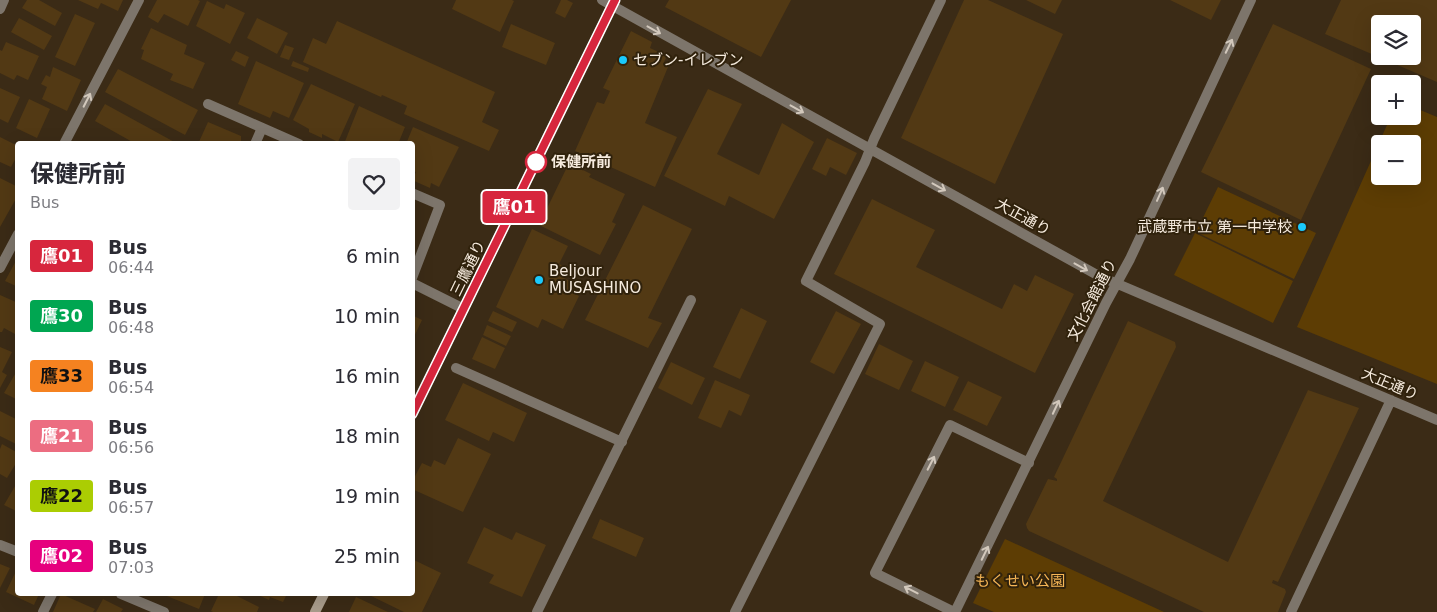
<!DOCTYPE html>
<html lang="en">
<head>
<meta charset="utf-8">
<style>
  body { margin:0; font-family:"DejaVu Sans","Noto Sans JP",sans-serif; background:#f2f2f3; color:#2b2b33; height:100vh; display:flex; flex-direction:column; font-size:19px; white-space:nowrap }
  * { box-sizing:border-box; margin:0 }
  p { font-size:16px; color:#7c7c81 }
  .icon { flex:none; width:28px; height:28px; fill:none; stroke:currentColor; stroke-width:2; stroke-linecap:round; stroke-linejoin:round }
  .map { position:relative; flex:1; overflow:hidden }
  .side { position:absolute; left:15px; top:141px; width:400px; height:455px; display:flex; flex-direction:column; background:#fff; border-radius:5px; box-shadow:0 5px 20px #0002 }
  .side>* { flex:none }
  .badge { padding:0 10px; border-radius:4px; font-size:18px; line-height:32px }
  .fabs { position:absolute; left:1371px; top:15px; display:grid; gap:10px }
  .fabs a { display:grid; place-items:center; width:50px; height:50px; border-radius:5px; background:#fff; box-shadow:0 5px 20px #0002; font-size:25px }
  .map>.badge { position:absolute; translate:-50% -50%; box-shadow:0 0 0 2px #fff }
  .round { display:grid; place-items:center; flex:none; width:52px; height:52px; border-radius:5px; background:#f2f2f3 }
  .overview { display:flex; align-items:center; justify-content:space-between; height:85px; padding:0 15px }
  h1 { font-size:24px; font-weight:700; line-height:38px }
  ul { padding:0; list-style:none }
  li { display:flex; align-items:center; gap:15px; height:60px; padding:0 15px }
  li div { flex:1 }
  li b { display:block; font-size:19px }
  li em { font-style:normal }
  li .badge { min-width:55px; font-weight:700; text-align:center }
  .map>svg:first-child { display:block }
  .green { fill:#5d3d04; fill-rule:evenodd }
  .building { fill:#523914; fill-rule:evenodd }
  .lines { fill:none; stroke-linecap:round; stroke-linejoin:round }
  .lane { stroke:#7d756b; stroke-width:10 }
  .street { stroke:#7d756b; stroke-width:10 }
  .secondary { stroke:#aa9d8c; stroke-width:10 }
  .oneway { stroke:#d2c8bc }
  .line-casing { stroke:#fff; stroke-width:11 }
  .line { stroke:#d7263d; stroke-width:8 }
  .poi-dot { fill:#1acafc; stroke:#30220c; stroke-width:2 }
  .stop-dot { fill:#fff; stroke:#d7263d; stroke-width:2.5 }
  .labels { text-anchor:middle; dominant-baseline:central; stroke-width:4; stroke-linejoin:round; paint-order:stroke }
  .poi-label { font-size:15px; fill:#f6ebde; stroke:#30220c; text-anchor:start }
  .stop-label { font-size:15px; font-weight:bold; fill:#f6ebde; stroke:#30220c; text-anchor:start }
  .street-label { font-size:15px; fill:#f6ebde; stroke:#30220c }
  .park-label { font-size:15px; fill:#f6b656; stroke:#30220c }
</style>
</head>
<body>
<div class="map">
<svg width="1437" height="612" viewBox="0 0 1437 612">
  <rect width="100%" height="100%" fill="#3b2b16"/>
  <path class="green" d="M 1413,107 L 1437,117 L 1437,384 L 1297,327 L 1391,116 L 1412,116 ZM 1380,144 L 1412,144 L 1412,176 L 1380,176 Z
    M 1218,187 L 1316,233 L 1294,279 L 1196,232 Z
    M 1195,233 L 1293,281 L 1273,323 L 1174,275 Z
    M 1005,539 L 1164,612 L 994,612 L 973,603 Z"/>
  <path class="building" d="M 27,0 L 39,0 L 62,13 L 55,26 L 22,8 Z
    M 78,0 L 123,0 L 118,11 L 101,3 L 98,9 Z
    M 157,0 L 198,0 L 200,1 L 188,26 L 164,14 L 158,23 L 148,17 Z
    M 456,0 L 512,0 L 514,1 L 500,32 L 452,9 Z
    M 561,0 L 567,0 L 573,3 L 565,18 L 555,13 Z
    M 669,0 L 791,0 L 761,57 L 665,7 Z
    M 964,0 L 988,0 L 1063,34 L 995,184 L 901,138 Z
    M 1026,0 L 1062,0 L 1055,14 Z
    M 1170,0 L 1221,0 L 1211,20 Z
    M 1341,0 L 1437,0 L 1437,82 L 1325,34 ZM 1380,24 L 1412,24 L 1412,56 L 1380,56 Z
    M 207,1 L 224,9 L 226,4 L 245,13 L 230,44 L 196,26 Z
    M 75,14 L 95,23 L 75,66 L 55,57 Z
    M 19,18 L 52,36 L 44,50 L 11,32 Z
    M 257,18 L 288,33 L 277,54 L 247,38 Z
    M 337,21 L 495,92 L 482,122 L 499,130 L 489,151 L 404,114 L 407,106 L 382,95 L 381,97 L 303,62 L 313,38 L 326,44 Z
    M 511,24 L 555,43 L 546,65 L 502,47 Z
    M 1273,24 L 1371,69 L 1301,220 L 1201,172 Z
    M 151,28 L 187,45 L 184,54 L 205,63 L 193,89 L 170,80 L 173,74 L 141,59 L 144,50 L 141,49 Z
    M 631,31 L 652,42 L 650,48 L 667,56 L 663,64 L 668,67 L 645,123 L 677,137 L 655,187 L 575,151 L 597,102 L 604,104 L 610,91 L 603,88 Z
    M 6,42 L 39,56 L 28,80 L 17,75 L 14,80 L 0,73 L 0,50 L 2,51 Z
    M 285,45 L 294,48 L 289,60 L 280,57 Z
    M 236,51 L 249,57 L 245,67 L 231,60 Z
    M 256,61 L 304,83 L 289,118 L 273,111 L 270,118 L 238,104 Z
    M 293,61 L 309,68 L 308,72 L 291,66 Z
    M 53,67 L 81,80 L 67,111 L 42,99 L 47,87 L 41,84 L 46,75 L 50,77 Z
    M 118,69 L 198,110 L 185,135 L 105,92 Z
    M 311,84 L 355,104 L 338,142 L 322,134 L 322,138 L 309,132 L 309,129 L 293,120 Z
    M 0,88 L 20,97 L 8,123 L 0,119 Z
    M 708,89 L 742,104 L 717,154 L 759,175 L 782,123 L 814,142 L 774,219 L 729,196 L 725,206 L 664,176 Z
    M 29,99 L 50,109 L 37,138 L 16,128 Z
    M 105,104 L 178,144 L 136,144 L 95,121 Z
    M 359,106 L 405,127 L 398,144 L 344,144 Z
    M 208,122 L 241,136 L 241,144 L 198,144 Z
    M 413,127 L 459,147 L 439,187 L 431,183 L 430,188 L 412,180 L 416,172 L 412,171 L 412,144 L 406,144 Z
    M 0,137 L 18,146 L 18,154 L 11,167 L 0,162 Z
    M 827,138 L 857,153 L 846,175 L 830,167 L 826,176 L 812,169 Z
    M 569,163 L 591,174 L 589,177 L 625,194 L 612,222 L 616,224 L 600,255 L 539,225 Z
    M 0,178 L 18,187 L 18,195 L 0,227 Z
    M 872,199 L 935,230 L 916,267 L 1002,309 L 1014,284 L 1027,291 L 1035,275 L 1074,294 L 1035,373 L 834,274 Z
    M 643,205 L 692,229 L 648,318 L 662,323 L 648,348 L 585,320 Z
    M 532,229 L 568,246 L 559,264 L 567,267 L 562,277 L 576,284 L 572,292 L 579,296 L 563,329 L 542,319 L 538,328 L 496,307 Z
    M 18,257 L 18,287 L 5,281 Z
    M 0,295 L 18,303 L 18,330 L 15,334 L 4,328 L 2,332 L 0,332 Z
    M 741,308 L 767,321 L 740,379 L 713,367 Z
    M 493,311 L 517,322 L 512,332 L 488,321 Z
    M 836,311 L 861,324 L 834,374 L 810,362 Z
    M 412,315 L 422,320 L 412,341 Z
    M 1128,321 L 1175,342 L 1176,347 L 1103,501 L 1228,562 L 1308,390 L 1359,408 L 1278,582 L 1273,580 L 1272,583 L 1285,589 L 1286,592 L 1278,612 L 1204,612 L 1029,531 L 1027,528 L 1026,524 L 1048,479 L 1057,481 L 1057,479 L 1054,477 Z
    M 487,325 L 511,336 L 506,346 L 483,335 Z
    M 482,337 L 505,348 L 495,369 L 472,359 Z
    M 879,344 L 913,361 L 899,390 L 865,374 Z
    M 0,347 L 12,352 L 2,372 L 7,375 L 0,388 Z
    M 925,361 L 959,377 L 945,407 L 911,391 Z
    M 671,362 L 705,378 L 692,405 L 658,388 Z
    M 18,369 L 18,400 L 4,393 Z
    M 715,380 L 750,395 L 741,416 L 729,410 L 721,428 L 698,418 Z
    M 968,381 L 1002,397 L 987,426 L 953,410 Z
    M 463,383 L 527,413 L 514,442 L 493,432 L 489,441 L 445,420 Z
    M 0,411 L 18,420 L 18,445 L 0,436 Z
    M 458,438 L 491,454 L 463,512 L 412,489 L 412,482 L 422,463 L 431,467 L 434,460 L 445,465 Z
    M 2,444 L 18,453 L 18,460 L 7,478 L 0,474 L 0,449 Z
    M 18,481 L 18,512 L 4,505 Z
    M 600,519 L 644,538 L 636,557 L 592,538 Z
    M 484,527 L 512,540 L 516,532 L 546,545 L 522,597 L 489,583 L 494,575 L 467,563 Z
    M 412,559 L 441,573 L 422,612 L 404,612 L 367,594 L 412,594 Z
    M 0,564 L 10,568 L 0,588 Z
    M 18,567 L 18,594 L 39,594 L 34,605 L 6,592 Z
    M 61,594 L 95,609 L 93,612 L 53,612 Z
    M 162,594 L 205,594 L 199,609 Z
    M 219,594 L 233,594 L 259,607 L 257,612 L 213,612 L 211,611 Z
    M 256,594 L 287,594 L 283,602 L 270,597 L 269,600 Z
    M 356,597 L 388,612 L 349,612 Z
    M 103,599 L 123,609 L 121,612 L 96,612 Z"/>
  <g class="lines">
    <path class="lane" d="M 208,104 L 299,144
      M 255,144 L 262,128
      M 412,193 L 440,205 L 412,278
      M 412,283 L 464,309"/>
    <path class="street" d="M 602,0 L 1099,276 L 1437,420
      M 0,9 L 4,0
      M 64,144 L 139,0
      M 0,268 L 18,234
      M 456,368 L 622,442
      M 0,545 L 18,552
      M 121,594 L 164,612
      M 43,612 L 52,594
      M 537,612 L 691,300
      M 735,612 L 880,324 L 806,281 L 865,162 L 874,139 L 941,0
      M 954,612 L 875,573 L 950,425 L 1029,463
      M 955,612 L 1106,303 L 1130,259 L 1251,0
      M 1291,612 L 1391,400"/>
    <path class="secondary" d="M 412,414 L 615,0
      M 315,612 L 324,594"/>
  </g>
  <defs><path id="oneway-shaft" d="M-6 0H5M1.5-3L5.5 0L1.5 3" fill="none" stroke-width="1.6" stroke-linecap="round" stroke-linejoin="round" transform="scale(1.25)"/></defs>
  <g class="oneway">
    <use href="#oneway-shaft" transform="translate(654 30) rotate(29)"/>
    <use href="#oneway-shaft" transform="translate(1229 46) rotate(-64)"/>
    <use href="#oneway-shaft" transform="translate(87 100) rotate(-63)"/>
    <use href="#oneway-shaft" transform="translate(797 109) rotate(29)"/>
    <use href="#oneway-shaft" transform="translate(939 187) rotate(29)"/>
    <use href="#oneway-shaft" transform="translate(1160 194) rotate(-66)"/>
    <use href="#oneway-shaft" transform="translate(1081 267) rotate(29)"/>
    <use href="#oneway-shaft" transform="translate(1056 407) rotate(-65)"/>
    <use href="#oneway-shaft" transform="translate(931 463) rotate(-63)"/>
    <use href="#oneway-shaft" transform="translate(985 553) rotate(-64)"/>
    <use href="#oneway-shaft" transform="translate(911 590) rotate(-153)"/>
  </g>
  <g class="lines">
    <defs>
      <path id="line" d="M 412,414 L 615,0"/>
    </defs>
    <use href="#line" class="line-casing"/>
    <use href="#line" class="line"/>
  </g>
  <g class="poi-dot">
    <circle cx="623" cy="60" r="5"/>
    <circle cx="1302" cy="227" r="5"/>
    <circle cx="539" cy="280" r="5"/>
  </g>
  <circle class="stop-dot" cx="536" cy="162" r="10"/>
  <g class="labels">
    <g class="poi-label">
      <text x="633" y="60">セブン-イレブン</text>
      <text x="1292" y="227" text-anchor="end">武蔵野市立 第一中学校</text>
      <text x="549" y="271">Beljour<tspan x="549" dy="17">MUSASHINO</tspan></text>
    </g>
    <g class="stop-label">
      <text x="551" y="162">保健所前</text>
    </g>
    <g class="street-label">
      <text transform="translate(1023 217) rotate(29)">大正通り</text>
      <text transform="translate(468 268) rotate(-64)">三鷹通り</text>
      <text transform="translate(1092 300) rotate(-63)">文化会館通り</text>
      <text transform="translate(1390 384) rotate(23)">大正通り</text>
    </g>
    <g class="park-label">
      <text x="1020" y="581">もくせい公園</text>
    </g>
  </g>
</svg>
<div class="fabs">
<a><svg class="icon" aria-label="layers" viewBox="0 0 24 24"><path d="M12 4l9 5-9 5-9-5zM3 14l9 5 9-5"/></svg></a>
<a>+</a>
<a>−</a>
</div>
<b class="badge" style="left:514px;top:207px;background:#d7263d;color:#fff">鷹01</b>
<section class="side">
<div class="overview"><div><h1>保健所前</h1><p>Bus</p></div><a class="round"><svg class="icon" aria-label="heart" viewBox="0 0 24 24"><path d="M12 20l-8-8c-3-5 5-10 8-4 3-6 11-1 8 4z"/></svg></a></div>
<ul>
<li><span class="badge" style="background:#d7263d;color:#fff">鷹01</span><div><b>Bus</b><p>06:44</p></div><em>6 min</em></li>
<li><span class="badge" style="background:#00a651;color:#fff">鷹30</span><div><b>Bus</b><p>06:48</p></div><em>10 min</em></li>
<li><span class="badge" style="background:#f58220;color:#111">鷹33</span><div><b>Bus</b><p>06:54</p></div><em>16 min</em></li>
<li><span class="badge" style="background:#ec6d81;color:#fff">鷹21</span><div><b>Bus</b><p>06:56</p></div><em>18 min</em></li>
<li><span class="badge" style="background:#abcd03;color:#111">鷹22</span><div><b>Bus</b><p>06:57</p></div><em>19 min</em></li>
<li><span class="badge" style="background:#e6007e;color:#fff">鷹02</span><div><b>Bus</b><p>07:03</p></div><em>25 min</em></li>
</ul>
</section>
</div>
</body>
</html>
